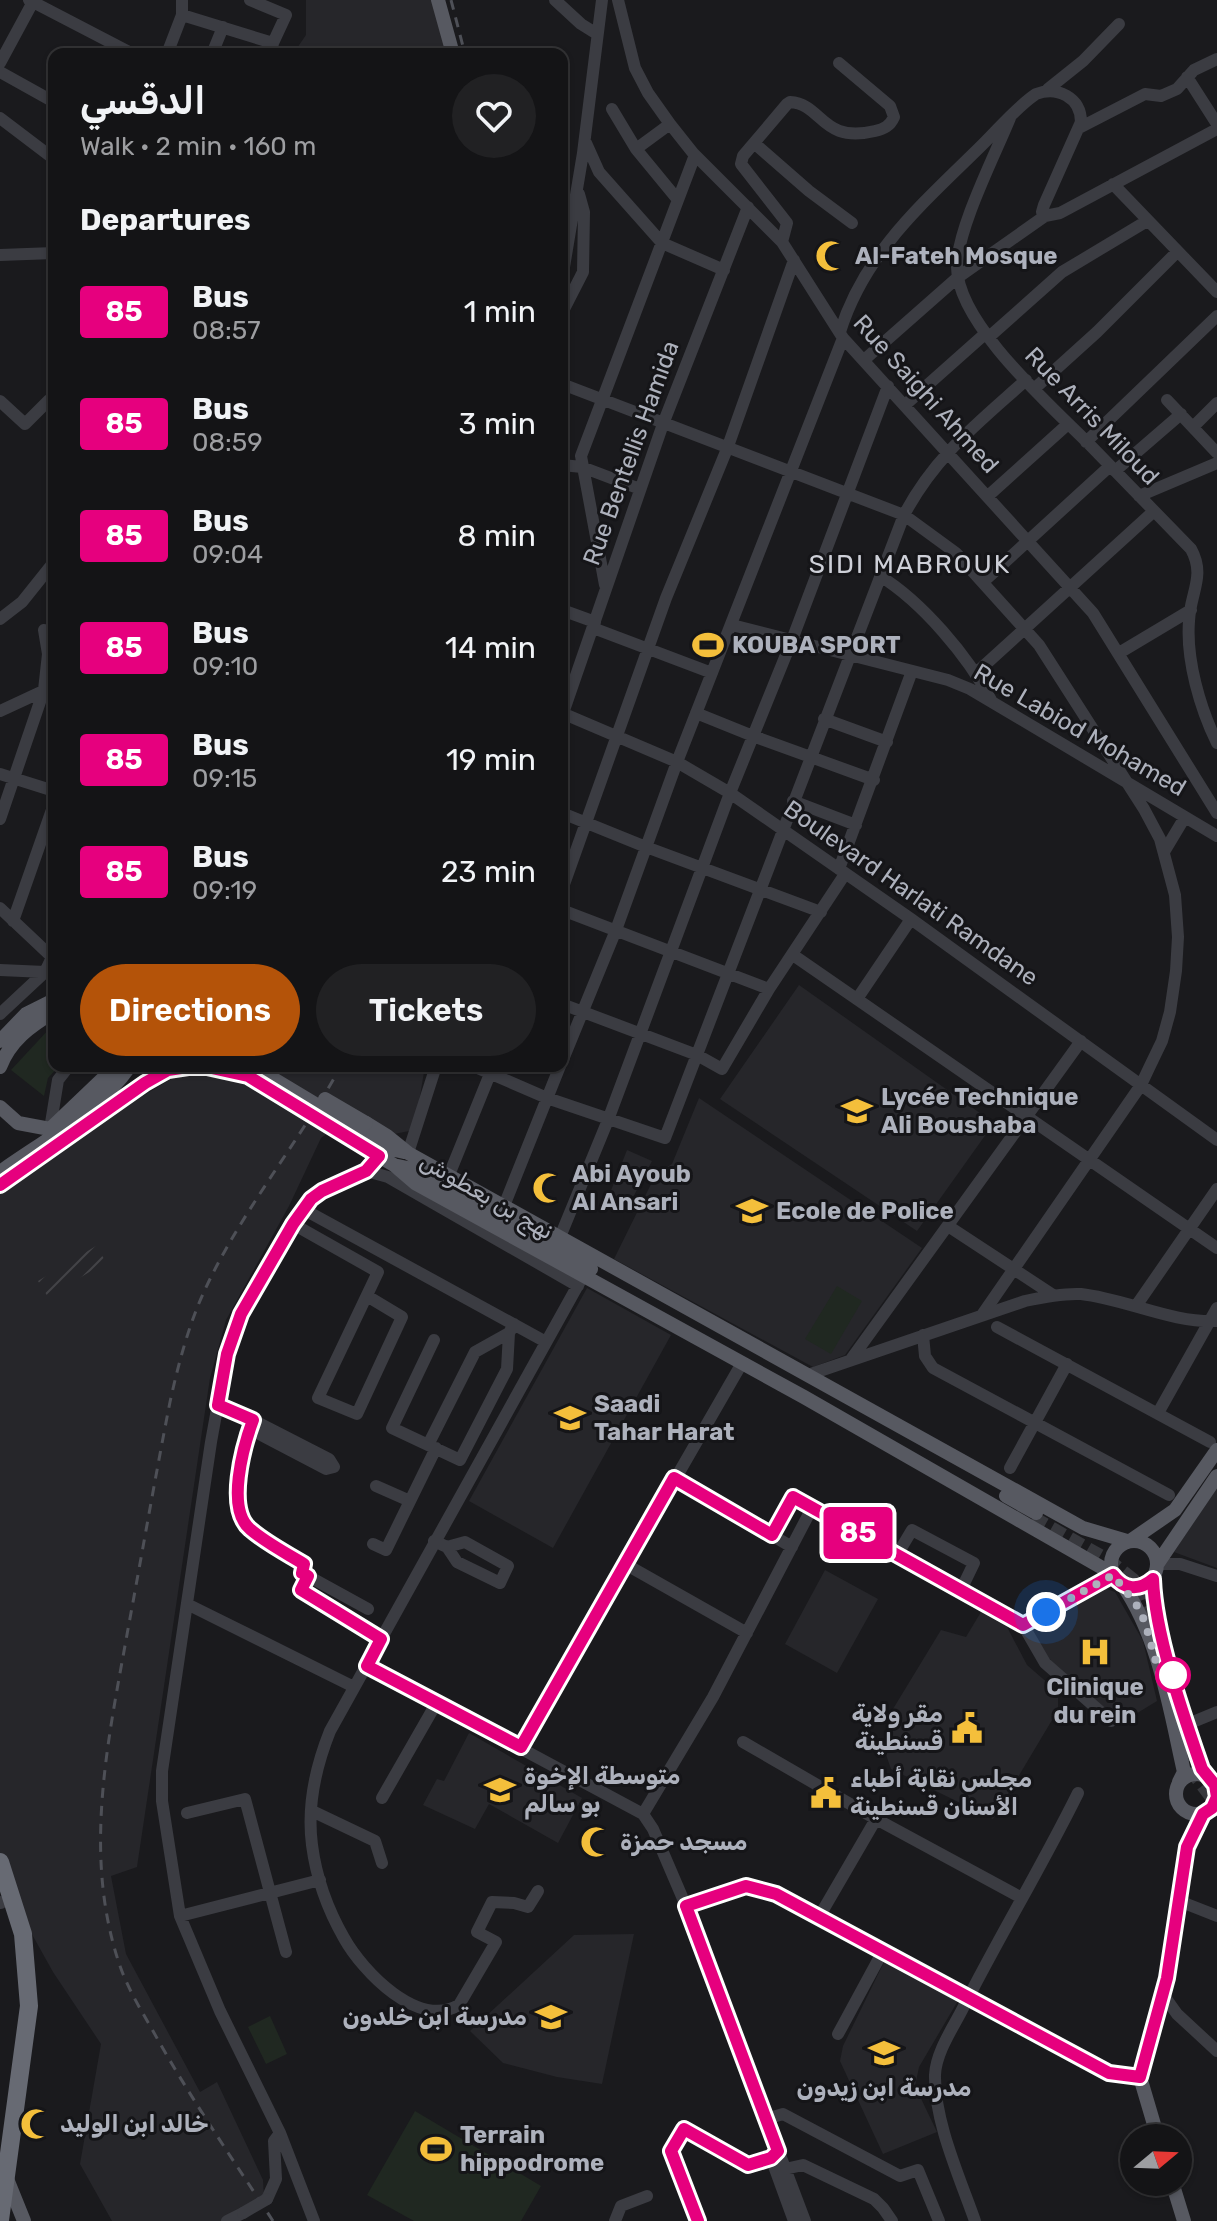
<!DOCTYPE html>
<html lang="en">
<head>
<meta charset="utf-8">
<style>
  body { margin:0; font-family:Rubik,Cairo,sans-serif; background:#212123; color:#f1f3f6; height:100vh; display:flex; flex-direction:column; font-size:30px; white-space:nowrap }
  * { box-sizing:border-box; margin:0 }
  p { font-size:26px; color:#9d9ea1 }
  .icon { flex:none; width:44px; height:44px; fill:none; stroke:currentColor; stroke-width:2; stroke-linecap:round; stroke-linejoin:round }
  .map { position:relative; flex:1; overflow:hidden }
  .sheet { position:absolute; left:48px; top:48px; width:520px; height:1024px; display:flex; flex-direction:column; background:#141416; border-radius:16px; box-shadow:0 2px 6px #0004,0 0 0 2px #333335 }
  .sheet>* { flex:none }
  .badge { padding:0 16px; border-radius:6px; font-size:28px; line-height:52px }
  .needle { width:52px; rotate:71deg }
  .fabs { position:absolute; left:1120px; top:2124px; display:grid; gap:16px }
  .fabs a { display:grid; place-items:center; width:72px; height:72px; border-radius:50%; background:#141416; box-shadow:0 2px 6px #0004,0 0 0 2px #333335; font-size:40px }
  .you { position:absolute; width:40px; height:40px; margin:-20px; border:6px solid #fff; border-radius:50%; background:#1a73e8; box-shadow:0 0 0 12px #1a73e833 }
  .map>.badge { position:absolute; translate:-50% -50%; box-shadow:0 0 0 4px #fff }
  h2 { padding:0 32px; font-size:30px; line-height:72px }
  .round { display:grid; place-items:center; flex:none; width:84px; height:84px; border-radius:42px; background:#212123 }
  .head { display:flex; align-items:center; justify-content:space-between; height:136px; padding:0 32px }
  h1 { font-size:38px; font-weight:600; line-height:60px }
  .action { display:flex; gap:16px; margin-top:auto; padding:16px 32px }
  .action a { flex:1; height:92px; border-radius:48px; background:#b45309; color:#fff; font-size:32px; font-weight:600; line-height:92px; text-align:center }
  .action a+a { background:#212123; color:#f1f3f6 }
  ul { padding:0; list-style:none }
  li { display:flex; align-items:center; gap:24px; height:112px; padding:0 32px }
  li div { flex:1 }
  li b { display:block; font-size:30px }
  li em { font-style:normal }
  li .badge { min-width:88px; font-weight:700; text-align:center }
  .map>svg:first-child { display:block }
  .built { fill:#26262a }
  .industrial { fill:url(#industrial-furrows) }
  .grass { fill:#202821 }
  .lines { fill:none; stroke-linecap:round; stroke-linejoin:round }
  .major-tunnel { stroke:#37383d; stroke-width:14; stroke-dasharray:14 7; stroke-linecap:butt }
  .minor { stroke:#3b3c42; stroke-width:12 }
  .major { stroke:#575961; stroke-width:14 }
  .highway { stroke:#676a73; stroke-width:18 }
  .rail { stroke:#4e5057; stroke-width:3; stroke-dasharray:10 8; stroke-linecap:butt }
  .minor-bridge { stroke:#3b3c42; stroke-width:12 }
  .major-bridge { stroke:#575961; stroke-width:14 }
  .line-casing { stroke:#fff; stroke-width:18 }
  .line { stroke:#e6007e; stroke-width:12 }
  .walk { stroke:#adb1bc; stroke-width:8; stroke-dasharray:0 14.4 }
  .stop-dot { fill:#fff; stroke:#e6007e; stroke-width:4 }
  .labels { text-anchor:middle; dominant-baseline:central; stroke-width:6; stroke-linejoin:round; paint-order:stroke }
  .poi-label { font-size:24px; font-weight:bold; fill:#adb1bc; stroke:#151518; text-anchor:start }
  .street-label { font-size:24px; fill:#adb1bc; stroke:#151518 }
  .neighbourhood-label { font-size:26px; letter-spacing:2px; fill:#ced0d8; stroke:#151518 }
</style>
</head>
<body>
<div class="map">
<svg width="1217" height="2221" viewBox="0 0 1217 2221">
  <defs>
    <pattern id="industrial-furrows" width="10" height="10" patternUnits="userSpaceOnUse" patternTransform="scale(2)"><rect width="10" height="10" fill="#26262a"/><path d="M-1 1l2-2M0 10L10 0M9 11l2-2" fill="none" stroke="#434347"/></pattern>
  </defs>
  <rect width="100%" height="100%" fill="#1a1a1d"/>
  <path class="built" d="M 306,0 L 438,0 L 453,54 L 293,54 L 306,35 Z
    M 799,985 L 994,1123 L 917,1231 L 720,1099 Z
    M 193,1066 L 425,1066 L 416,1120 L 409,1131 L 394,1134 L 339,1125 L 321,1138 L 289,1206 L 226,1320 L 210,1378 L 137,1867 L 111,1876 L 126,1954 L 200,2092 L 217,2082 L 263,2180 L 264,2198 L 222,2221 L 112,2221 L 80,2164 L 101,2044 L 53,1972 L 24,1920 L 0,1856 L 0,1192 L 124,1107 Z
    M 699,1098 L 922,1248 L 845,1355 L 813,1367 L 614,1259 L 656,1174 L 672,1164 Z
    M 627,1150 L 652,1161 L 630,1203 L 610,1193 Z
    M 587,1288 L 671,1335 L 553,1548 L 469,1501 Z
    M 1217,1487 L 1217,1568 L 1174,1552 Z
    M 825,1570 L 878,1599 L 837,1673 L 785,1644 Z
    M 1098,1586 L 1115,1592 L 1143,1641 L 1157,1701 L 1121,1723 L 1048,1658 L 1031,1629 Z
    M 981,1612 L 1007,1627 L 1027,1665 L 1058,1692 L 1058,1710 L 993,1819 L 891,1769 L 883,1746 L 893,1709 L 941,1630 L 966,1637 Z
    M 469,1733 L 582,1798 L 558,1843 L 489,1804 L 475,1829 L 423,1805 L 437,1779 L 444,1781 Z
    M 634,1934 L 602,2084 L 557,2077 L 503,2063 L 470,2031 L 574,1935 Z
    M 886,1958 L 959,1999 L 919,2067 L 915,2086 L 937,2132 L 883,2154 L 840,2061 L 843,2046 Z"/>
  <path class="industrial" d="M 96,1246 L 106,1262 L 48,1297 L 38,1281 Z"/>
  <path class="grass" d="M 51,1027 L 54,1029 L 54,1066 L 59,1066 L 48,1078 L 44,1096 L 11,1070 Z
    M 837,1286 L 862,1301 L 831,1354 L 805,1339 Z
    M 270,2016 L 287,2054 L 266,2064 L 248,2027 Z
    M 415,2111 L 541,2186 L 521,2221 L 414,2221 L 367,2195 Z"/>
  <g class="lines">
    <path class="major-tunnel" d="M 1033,1518 L 1109,1561 L 1133,1580 L 1155,1638
      M 1181,1727 L 1195,1775 L 1217,1804"/>
    <path class="minor" d="M 29,0 L 133,54
      M 250,0 L 286,15 L 273,43 L 271,54
      M 555,0 L 581,24 L 597,34
      M 618,0 L 635,68 L 648,93 L 670,124 L 693,153 L 782,242 L 843,338 L 1093,613 L 1217,813
      M 182,15 L 273,43
      M 167,54 L 182,15 L 182,0
      M 212,54 L 223,27
      M 0,63 L 34,0
      M 0,72 L 54,102
      M 1187,77 L 1217,124
      M 1048,89 L 1083,61 L 1119,24
      M 612,109 L 636,149 L 678,200
      M 0,118 L 54,159
      M 1010,118 C 995,155 957,229 957,267 C 957,323 1050,405 1089,444 C 1123,479 1157,514 1191,549 C 1206,576 1190,593 1189,621 C 1186,660 1200,708 1217,743
      M 1079,128 L 1145,94 L 1161,96 L 1177,89 L 1194,70 L 1217,59
      M 586,143 L 599,172 L 662,243 L 724,270
      M 754,143 L 809,191 L 852,223
      M 636,149 L 670,124
      M 1113,184 L 1217,292
      M 782,242 L 787,223 L 741,164 L 743,156 L 787,104 L 790,102 C 823,104 821,144 875,131 C 884,129 890,126 894,117 L 890,106 L 839,63
      M 0,255 L 54,253
      M 562,279 L 583,153 L 602,0
      M 562,313 L 583,272 L 584,212 L 579,194
      M 840,332 C 864,254 922,204 978,149 C 997,131 1015,108 1036,94 C 1057,86 1081,97 1081,122 L 1044,205 L 1042,212 L 1045,216 L 1060,213 L 1217,129
      M 989,337 L 1062,272 L 1147,221
      M 864,360 L 957,278 L 1045,216
      M 562,384 L 904,515 L 956,553 L 1039,645 L 1144,809 L 1160,839 L 1175,895 L 1178,937 L 1176,971 L 1170,1012 L 1162,1041 L 1149,1068 L 1141,1085 L 982,1315
      M 1034,389 L 1097,332 L 1176,253
      M 1167,400 L 1217,453
      M 0,401 L 25,424 L 49,400 L 54,405
      M 905,405 L 986,333
      M 1193,427 L 1217,403
      M 1086,442 L 1217,316
      M 562,465 L 582,467 L 640,489
      M 1115,471 L 1181,414
      M 988,496 L 1068,424
      M 1139,496 L 1217,463
      M 880,576 C 922,602 968,656 991,700
      M 983,582 L 1110,466
      M 605,585 L 581,456 L 695,155
      M 562,610 L 595,622
      M 0,619 L 22,602 L 54,562
      M 732,625 L 948,680 L 970,689 L 1217,836
      M 593,628 L 712,673
      M 1119,653 L 1191,610
      M 976,673 L 1154,511
      M 0,711 L 54,686
      M 562,713 L 677,762 L 730,793 L 911,919 L 1217,1140
      M 696,713 L 753,736 L 874,780
      M 562,716 L 663,424 L 748,207
      M 824,719 L 887,742
      M 0,774 L 54,791
      M 793,801 L 856,825
      M 562,813 L 646,847 L 821,912
      M 0,819 L 44,690 L 48,654 L 44,630
      M 1164,852 L 1185,817
      M 839,869 L 912,671
      M 562,890 L 666,598 L 727,449 L 794,260
      M 0,908 L 54,959
      M 562,910 L 769,989
      M 13,921 L 54,804
      M 793,955 L 1217,1248
      M 0,970 L 45,972
      M 857,999 L 911,919
      M 562,1004 L 697,1055 L 722,1069 L 769,989 L 845,874
      M 0,1014 L 45,972 L 54,953
      M 562,1062 L 616,930 L 677,762 L 843,338
      M 473,1066 L 547,1098 L 665,1138 L 904,515 C 935,456 977,424 1026,380
      M 50,1129 L 58,1080 L 69,1066
      M 408,1153 L 436,1066
      M 366,1171 L 388,1177 L 578,1286
      M 449,1175 L 492,1069
      M 504,1206 L 560,1066
      M 303,1209 L 546,1342
      M 293,1224 L 378,1272 L 318,1398 L 357,1414 L 402,1317 L 367,1296
      M 948,1226 L 1053,1295
      M 560,1237 L 608,1120 L 730,793 L 792,640 L 888,386
      M 1136,1306 L 1217,1189
      M 997,1327 L 1210,1442
      M 923,1335 L 925,1356 L 933,1368 L 1169,1495
      M 434,1340 L 392,1428 L 460,1460 L 507,1369 L 509,1333 L 514,1324
      M 852,1358 L 1081,1041
      M 808,1375 L 1025,1301 C 1043,1297 1062,1293 1081,1294 C 1126,1299 1171,1323 1217,1321
      M 218,1405 L 253,1420 C 243,1447 226,1508 250,1529 C 265,1543 286,1553 304,1564 L 302,1573 L 308,1576 L 301,1590 L 381,1639
      M 1158,1413 L 1217,1308
      M 250,1429 L 326,1469 L 334,1467 L 329,1459 L 253,1420
      M 428,1445 L 475,1352 L 509,1333
      M 1010,1468 L 1067,1364
      M 674,1478 L 792,1547
      M 376,1486 L 410,1501
      M 772,1535 L 793,1497 L 812,1508
      M 434,1541 L 447,1547 L 457,1562 L 500,1583 L 508,1566 L 465,1542 L 447,1547
      M 373,1544 L 386,1550 L 436,1448
      M 897,1555 L 912,1530 L 974,1563 L 961,1590
      M 625,1564 L 747,1633
      M 1158,1564 L 1180,1564 L 1217,1576
      M 308,1576 L 368,1609
      M 187,1604 L 354,1687
      M 1023,1625 L 1113,1575
      M 367,1666 L 643,1814 L 653,1829 L 686,1906 L 805,2221
      M 1188,1724 L 1217,1712
      M 743,1742 L 876,1819
      M 521,1747 L 742,1363
      M 382,1798 L 437,1702
      M 312,1811 L 375,1841 L 382,1863
      M 187,1813 L 245,1799 L 286,1952
      M 643,1814 L 713,1697 L 812,1508 L 1023,1625 L 1045,1663 L 1111,1721
      M 538,1891 L 528,1907 L 514,1903 L 492,1902 L 477,1932 L 496,1942 L 459,2005 C 418,2029 363,1972 344,1938 C 328,1910 316,1876 312,1845 C 307,1807 316,1766 330,1731 L 583,1276
      M 1179,1901 L 1217,1916
      M 0,1902 L 1,1903
      M 686,1906 L 746,1886 L 776,1894 L 1109,2073 L 1140,2077
      M 180,1916 L 320,1880
      M 819,1917 L 876,1819 L 1022,1898
      M 1162,1993 L 1177,2014 L 1217,2051
      M 838,2034 L 883,1951
      M 766,2119 L 783,2114 L 900,2176 L 918,2170 L 939,2221
      M 771,2158 L 794,2221
      M 785,2169 L 803,2165 L 874,2199 L 883,2208 L 892,2221
      M 267,2199 L 276,2179 L 274,2141 L 280,2133
      M 227,2221 L 243,2213
      M 314,2221 L 280,2133 L 220,2011 L 180,1916 L 162,1801 L 162,1771 L 211,1442 L 227,1354 L 248,1300 L 303,1209 L 322,1191 L 366,1171 L 379,1156
      M 615,2221 L 621,2206 L 647,2196
      M 698,2221 L 671,2151 L 684,2129 L 748,2165 L 771,2158 L 778,2151
      M 975,2221 C 960,2178 934,2121 935,2075 C 936,2052 953,2028 963,2008 C 1000,1935 1042,1866 1078,1793"/>
    <path class="major" d="M 438,0 L 453,54
      M 0,1041 L 26,1014 L 54,1000
      M 0,1067 C 10,1041 30,1026 54,1012
      M 0,1107 L 18,1123 L 50,1129
      M 366,1123 L 387,1136 L 408,1153 L 1083,1528 L 1127,1541
      M 50,1129 L 116,1066
      M 360,1131 L 386,1148 L 404,1152
      M 358,1144 L 394,1165 L 415,1183 L 804,1397 L 1113,1574
      M 398,1166 L 412,1169 L 591,1269
      M 0,1172 C 45,1140 98,1112 130,1066
      M 0,1185 L 145,1083 C 185,1061 200,1066 243,1076
      M 1006,1496 L 1036,1513
      M1111 1564a23 23 0 1 1 46 0a23 23 0 1 1-46 0Z
      M 1130,1541 L 1175,1510 L 1217,1450
      M 1158,1563 L 1217,1476
      M 1153,1579 C 1155,1636 1182,1708 1200,1763 L 1207,1777
      M 1122,1584 C 1159,1637 1170,1710 1184,1772 L 1179,1782
      M1176 1794a20 20 0 1 1 40 0a20 20 0 1 1-40 0Z
      M 1158,2138 L 1140,2077 L 1167,1978 L 1187,1847 L 1203,1814
      M 7,2179 L 24,2221
      M 1172,2182 L 1184,2221"/>
    <path class="highway" d="M 0,1862 L 23,1934 L 29,2006 L 0,2220"/>
    <path class="rail" d="M 451,0 L 465,54
      M 273,2221 C 232,2158 189,2096 153,2031 C 141,2010 128,1989 120,1966 C 82,1855 108,1741 128,1629 C 142,1554 155,1478 170,1402 C 177,1370 185,1339 197,1308 C 231,1224 297,1146 341,1066"/>
    <path class="minor-bridge" d="M 243,2213 L 267,2199"/>
    <path class="major-bridge" d="M 230,1066 L 358,1144
      M 252,1066 L 360,1131
      M 325,1099 L 366,1123"/>
  </g>
  <g class="lines">
    <defs>
      <path id="line" d="M 0,1185 L 145,1083 L 168,1070 L 188,1067 L 207,1067 L 248,1076 L 379,1156 L 366,1171 L 322,1191 L 311,1199 L 293,1224 L 241,1314 L 227,1354 L 218,1405 L 253,1420 C 243,1447 226,1509 250,1529 C 266,1543 286,1553 304,1564 L 302,1573 L 308,1576 L 301,1590 L 381,1639 L 367,1666 L 521,1747 L 674,1478 L 772,1535 L 793,1497 L 1023,1625 L 1113,1575 C 1124,1590 1139,1591 1153,1579 C 1155,1635 1183,1714 1202,1769 L 1215,1785 L 1217,1797 L 1212,1808 L 1203,1814 L 1187,1847 L 1167,1978 L 1140,2077 L 1109,2073 L 776,1894 L 746,1886 L 686,1906 L 778,2151 L 771,2158 L 748,2165 L 684,2129 L 671,2151 L 698,2221"/>
    </defs>
    <use href="#line" class="line-casing"/>
    <use href="#line" class="line"/>
    <path class="walk" d="M 1046,1612 L 1113,1575 L 1136,1604 L 1145,1622 L 1162,1684 L 1173,1675"/>
  </g>
  <defs>
    <symbol id="mosque-bare" viewBox="-9 -9 18 18"><path d="M3.5-4.9A6 6 0 1 0 3.5 4.9A5 5 0 1 1 3.5-4.9Z" fill="#f4bf3b" stroke="#151518" stroke-width="2.5" paint-order="stroke"/></symbol>
    <symbol id="stadium-bare" viewBox="-9 -9 18 18"><path d="M0-5a6.5 5 0 1 0 0 10a6.5 5 0 1 0 0-10ZM-3.5-1.8h7v3.6h-7Z" fill="#f4bf3b" stroke="#151518" stroke-width="2.5" paint-order="stroke"/></symbol>
    <symbol id="school-bare" viewBox="-9 -9 18 18"><path d="M0-5L7-2L0 1L-7-2ZM-4 1L0 2.5L4 1V4Q0 6-4 4Z" fill="#f4bf3b" stroke="#151518" stroke-width="2.5" paint-order="stroke"/></symbol>
    <symbol id="university-bare" viewBox="-9 -9 18 18"><path d="M0-5L7-2L0 1L-7-2ZM-4 1L0 2.5L4 1V4Q0 6-4 4Z" fill="#f4bf3b" stroke="#151518" stroke-width="2.5" paint-order="stroke"/></symbol>
    <symbol id="hospital-bare" viewBox="-9 -9 18 18"><path d="M-5-5h3v3.5h4V-5h3V5h-3V1.5h-4V5h-3Z" fill="#f4bf3b" stroke="#151518" stroke-width="2.5" paint-order="stroke"/></symbol>
    <symbol id="civic-bare" viewBox="-9 -9 18 18"><path d="M-.6-6.5H3V-4.5H.6V-3L4-1V1h2V6H-6V1h2V-1L-.6-3ZM-1.2 2.5V6h2.4V2.5Z" fill="#f4bf3b" stroke="#151518" stroke-width="2.5" paint-order="stroke"/></symbol>
  </defs>
  <g fill-rule="evenodd">
    <use href="#mosque-bare" x="809" y="234" width="44" height="44"/>
    <use href="#stadium-bare" x="686" y="623" width="44" height="44"/>
    <use href="#school-bare" x="835" y="1089" width="44" height="44"/>
    <use href="#mosque-bare" x="526" y="1166" width="44" height="44"/>
    <use href="#university-bare" x="730" y="1189" width="44" height="44"/>
    <use href="#school-bare" x="548" y="1396" width="44" height="44"/>
    <use href="#hospital-bare" x="1073" y="1630" width="44" height="44"/>
    <use href="#civic-bare" x="945" y="1706" width="44" height="44"/>
    <use href="#school-bare" x="478" y="1768" width="44" height="44"/>
    <use href="#civic-bare" x="804" y="1771" width="44" height="44"/>
    <use href="#mosque-bare" x="574" y="1820" width="44" height="44"/>
    <use href="#school-bare" x="529" y="1995" width="44" height="44"/>
    <use href="#school-bare" x="862" y="2031" width="44" height="44"/>
    <use href="#mosque-bare" x="14" y="2102" width="44" height="44"/>
    <use href="#stadium-bare" x="414" y="2127" width="44" height="44"/>
  </g>
  <circle class="stop-dot" cx="1173" cy="1675" r="16"/>
  <g class="labels">
    <g class="poi-label">
      <text x="855" y="256">Al-Fateh Mosque</text>
      <text x="732" y="645">KOUBA SPORT</text>
      <text x="881" y="1097">Lycée Technique<tspan x="881" dy="28">Ali Boushaba</tspan></text>
      <text x="572" y="1174">Abi Ayoub<tspan x="572" dy="28">Al Ansari</tspan></text>
      <text x="776" y="1211">Ecole de Police</text>
      <text x="594" y="1404">Saadi<tspan x="594" dy="28">Tahar Harat</tspan></text>
      <text x="1095" y="1687" text-anchor="middle">Clinique<tspan x="1095" dy="28">du rein</tspan></text>
      <text x="943" y="1714" text-anchor="end">مقر ولاية<tspan x="943" dy="28">قسنطينة</tspan></text>
      <text x="524" y="1776">متوسطة الإخوة<tspan x="524" dy="28">بو سالم</tspan></text>
      <text x="850" y="1779">مجلس نقابة أطباء<tspan x="850" dy="28">الأسنان قسنطينة</tspan></text>
      <text x="620" y="1842">مسجد حمزة</text>
      <text x="527" y="2017" text-anchor="end">مدرسة ابن خلدون</text>
      <text x="884" y="2088" text-anchor="middle">مدرسة ابن زيدون</text>
      <text x="60" y="2124">خالد ابن الوليد</text>
      <text x="460" y="2135">Terrain<tspan x="460" dy="28">hippodrome</tspan></text>
    </g>
    <g class="street-label">
      <text transform="translate(926 394) rotate(48)">Rue Saighi Ahmed</text>
      <text transform="translate(1092 416) rotate(46)">Rue Arris Miloud</text>
      <text transform="translate(631 453) rotate(-70)">Rue Bentellis Hamida</text>
      <text transform="translate(1080 730) rotate(30)">Rue Labiod Mohamed</text>
      <text transform="translate(911 893) rotate(35)">Boulevard Harlati Ramdane</text>
      <text transform="translate(487 1196) rotate(30)">نهج بن بعطوش</text>
    </g>
    <g class="neighbourhood-label">
      <text x="910" y="564">SIDI MABROUK</text>
    </g>
  </g>
</svg>
<div class="fabs">
<a><svg class="needle" viewBox="-14 -14 28 28"><path d="M0-13l5 13h-10z" fill="#e53935"/><path d="M0 13l5-13h-10z" fill="#9d9ea1"/></svg></a>
</div>
<div class="you" style="left:1046px;top:1612px"></div>
<b class="badge" style="left:858px;top:1533px;background:#e6007e;color:#fff">85</b>
<section class="sheet">
<div class="head"><div><h1>الدقسي</h1><p>Walk · 2 min · 160 m</p></div><a class="round"><svg class="icon" aria-label="heart" viewBox="0 0 24 24"><path d="M12 20l-8-8c-3-5 5-10 8-4 3-6 11-1 8 4z"/></svg></a></div>
<h2>Departures</h2>
<ul>
<li><span class="badge" style="background:#e6007e;color:#fff">85</span><div><b>Bus</b><p>08:57</p></div><em>1 min</em></li>
<li><span class="badge" style="background:#e6007e;color:#fff">85</span><div><b>Bus</b><p>08:59</p></div><em>3 min</em></li>
<li><span class="badge" style="background:#e6007e;color:#fff">85</span><div><b>Bus</b><p>09:04</p></div><em>8 min</em></li>
<li><span class="badge" style="background:#e6007e;color:#fff">85</span><div><b>Bus</b><p>09:10</p></div><em>14 min</em></li>
<li><span class="badge" style="background:#e6007e;color:#fff">85</span><div><b>Bus</b><p>09:15</p></div><em>19 min</em></li>
<li><span class="badge" style="background:#e6007e;color:#fff">85</span><div><b>Bus</b><p>09:19</p></div><em>23 min</em></li>
</ul>
<div class="action"><a>Directions</a><a>Tickets</a></div>
</section>
</div>
</body>
</html>
